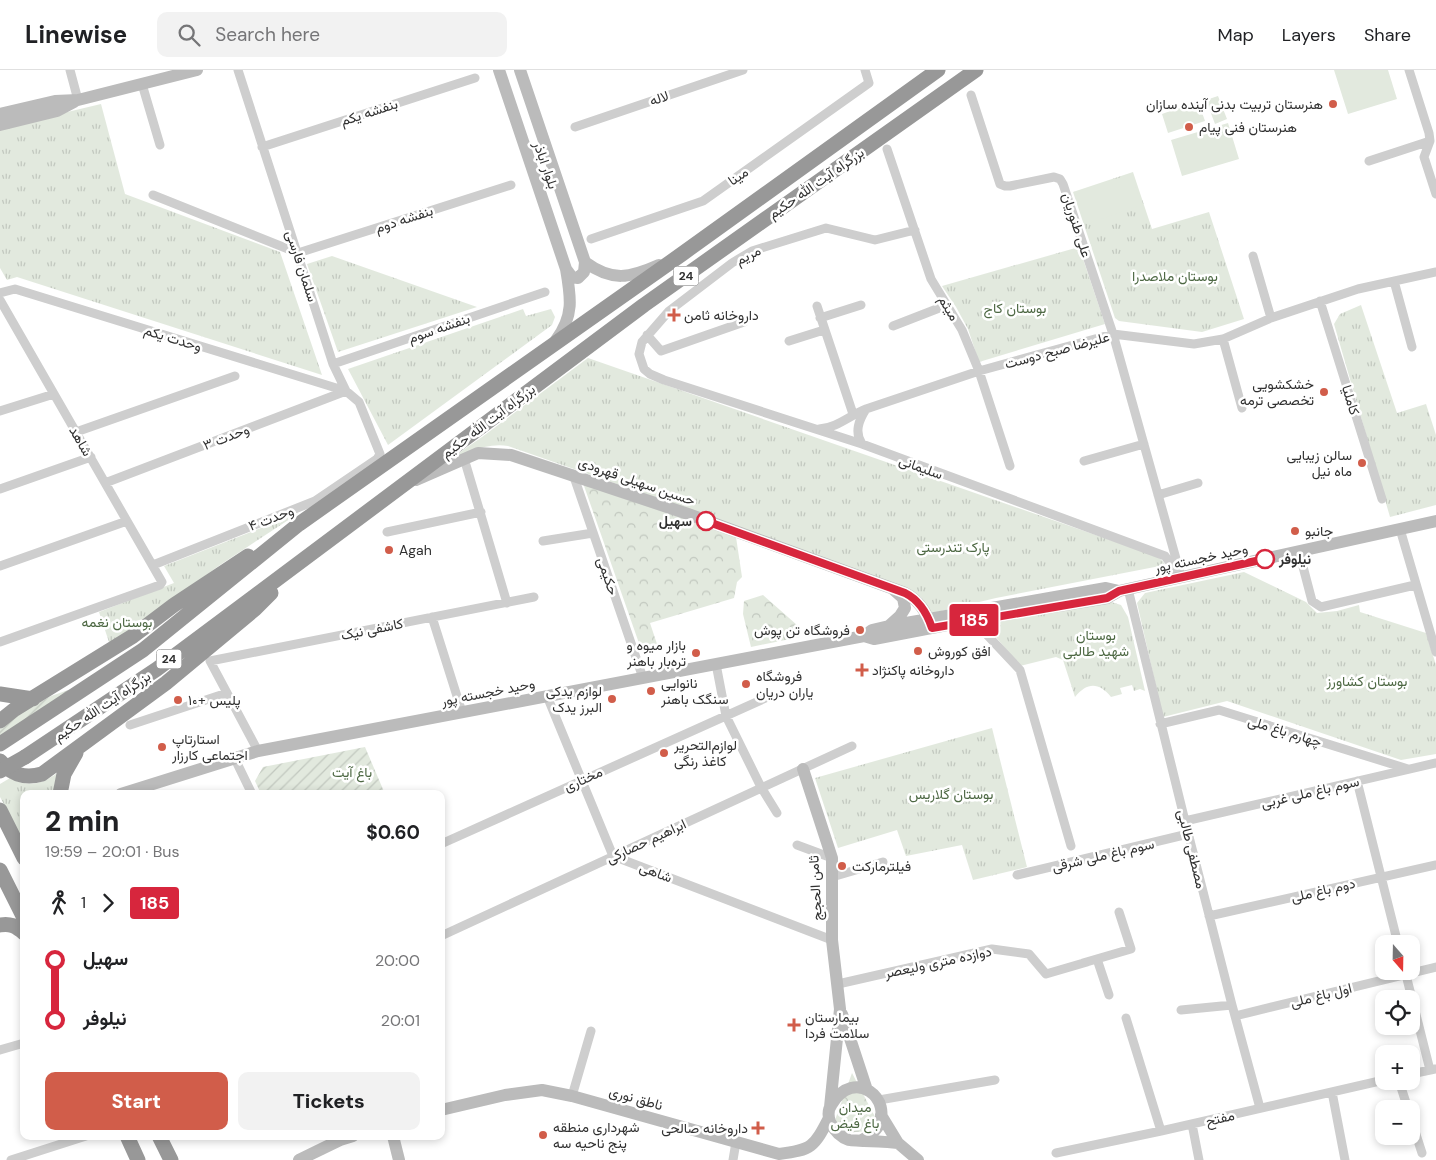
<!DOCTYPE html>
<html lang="en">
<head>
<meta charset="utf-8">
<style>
  body { margin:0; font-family:"DM Sans",Vazirmatn,sans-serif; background:#f2f2f2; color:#202124; height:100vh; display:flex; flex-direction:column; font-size:19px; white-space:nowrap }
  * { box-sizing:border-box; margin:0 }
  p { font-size:16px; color:#757577 }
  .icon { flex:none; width:28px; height:28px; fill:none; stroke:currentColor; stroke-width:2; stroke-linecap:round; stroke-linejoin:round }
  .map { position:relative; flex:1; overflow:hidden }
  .details { position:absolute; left:20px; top:720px; width:425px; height:350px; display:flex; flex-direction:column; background:#fff; border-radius:10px; box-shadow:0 2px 8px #0003 }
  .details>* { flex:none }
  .badge { padding:0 10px; border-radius:4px; font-size:18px; line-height:32px }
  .needle { width:32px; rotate:160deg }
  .tools { position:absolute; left:1375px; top:865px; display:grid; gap:10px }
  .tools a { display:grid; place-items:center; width:45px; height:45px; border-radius:10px; background:#fff; box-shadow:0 2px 8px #0003; font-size:25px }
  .map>.badge { position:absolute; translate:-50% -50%; box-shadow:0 0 0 2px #fff }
  .legs { display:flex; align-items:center; gap:8px; height:55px; padding:0 25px; font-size:16px }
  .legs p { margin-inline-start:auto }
  .overview { display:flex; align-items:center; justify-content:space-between; height:85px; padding:0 25px }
  h1 { font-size:28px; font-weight:800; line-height:38px }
  .action { display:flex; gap:10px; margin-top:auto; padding:10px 25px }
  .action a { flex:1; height:58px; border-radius:10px; background:#d15d4a; color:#fff; font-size:20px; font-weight:800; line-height:58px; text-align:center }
  .action a+a { background:#f2f2f2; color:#202124 }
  ul { padding:0 25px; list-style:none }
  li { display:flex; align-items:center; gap:18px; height:60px; font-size:19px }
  li i { display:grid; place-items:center; width:8px; height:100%; margin:0 6px; background:currentColor }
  li i::after { content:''; width:12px; height:12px; margin:-6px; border:4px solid; border-radius:50%; background:#fff }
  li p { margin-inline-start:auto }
  li:first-child i { background:linear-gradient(#0000 50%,currentColor 0) }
  li:last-child i { background:linear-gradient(currentColor 50%,#0000 0) }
  header { display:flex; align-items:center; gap:30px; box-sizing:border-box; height:70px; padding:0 25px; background:#fff; border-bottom:1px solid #e0e0e0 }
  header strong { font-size:24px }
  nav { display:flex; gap:28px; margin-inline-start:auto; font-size:18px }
  .search { width:350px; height:45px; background:#f2f2f2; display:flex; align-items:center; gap:12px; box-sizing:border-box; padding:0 18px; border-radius:10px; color:#757577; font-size:19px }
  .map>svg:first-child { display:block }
  .grass { fill:url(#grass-tufts) }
  .forest { fill:url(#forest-crowns) }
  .garden { fill:url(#garden-furrows) }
  .pitch { fill:#e2e9de }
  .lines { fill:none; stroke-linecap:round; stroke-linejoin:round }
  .street { stroke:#cecece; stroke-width:9 }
  .secondary { stroke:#bbb; stroke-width:12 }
  .highway { stroke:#989898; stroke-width:15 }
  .highway-bridge { stroke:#989898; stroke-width:15 }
  .line-1-casing { stroke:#fff; stroke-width:11 }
  .line-1 { stroke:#d7263d; stroke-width:8 }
  .poi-dot { fill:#d15d4a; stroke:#fff; stroke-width:2 }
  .stop-1-dot { fill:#fff; stroke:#d7263d; stroke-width:2.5 }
  .labels { text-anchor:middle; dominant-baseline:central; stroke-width:5; stroke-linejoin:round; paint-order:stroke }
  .shield { fill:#fff; stroke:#6f6f6f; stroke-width:1 }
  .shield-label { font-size:12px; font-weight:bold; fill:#313131 }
  .street-label { font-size:14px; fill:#313131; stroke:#fff }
  .poi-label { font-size:14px; fill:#313131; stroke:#fff; text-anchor:start }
  .park-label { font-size:14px; fill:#4d6843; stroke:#fff }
  .stop-label { font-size:14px; font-weight:bold; fill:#313131; stroke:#fff; text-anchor:end }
</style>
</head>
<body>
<header>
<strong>Linewise</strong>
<div class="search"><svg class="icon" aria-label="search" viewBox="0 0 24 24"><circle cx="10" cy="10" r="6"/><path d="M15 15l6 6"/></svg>Search here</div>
<nav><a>Map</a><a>Layers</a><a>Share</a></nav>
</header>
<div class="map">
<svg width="1436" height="1090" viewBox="0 0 1436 1090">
  <defs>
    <pattern id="grass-tufts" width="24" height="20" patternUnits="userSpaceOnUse" patternTransform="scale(1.25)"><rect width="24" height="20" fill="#e2e9de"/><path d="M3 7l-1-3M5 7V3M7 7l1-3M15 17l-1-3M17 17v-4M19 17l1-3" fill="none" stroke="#c2c8bf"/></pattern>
    <pattern id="forest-crowns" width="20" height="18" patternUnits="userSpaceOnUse" patternTransform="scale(1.25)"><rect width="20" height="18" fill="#e2e9de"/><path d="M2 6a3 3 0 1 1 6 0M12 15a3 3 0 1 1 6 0" fill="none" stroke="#c2c8bf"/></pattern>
    <pattern id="garden-furrows" width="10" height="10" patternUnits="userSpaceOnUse" patternTransform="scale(1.25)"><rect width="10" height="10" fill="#e2e9de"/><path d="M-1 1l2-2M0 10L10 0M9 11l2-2" fill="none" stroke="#c2c8bf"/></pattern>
  </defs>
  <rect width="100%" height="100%" fill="#fff"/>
  <path class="grass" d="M 101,34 L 125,124 L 280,182 L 322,305 L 17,207 L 7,210 L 0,198 L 0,58 Z
    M 1133,102 L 1152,159 L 1209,142 L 1244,249 L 1202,262 L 1119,251 L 1115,248 L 1073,122 Z
    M 1079,177 L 1105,254 L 979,292 L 968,259 L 956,237 L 942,216 Z
    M 332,186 L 477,237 L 338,282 L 307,194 Z
    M 1361,235 L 1397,343 L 1426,334 L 1436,365 L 1436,435 L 1390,447 L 1334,254 L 1340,244 Z
    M 523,239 L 526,246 L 551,239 L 555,247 L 552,255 L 388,375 L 348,299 Z
    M 588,288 L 1156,486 L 1163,491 L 1165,495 L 996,528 L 933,543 L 928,540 L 921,527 L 677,435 L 508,376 C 485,372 463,385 443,394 L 482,367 Z
    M 299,443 L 220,495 L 110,575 L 99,542 L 174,513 L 164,496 Z
    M 1244,502 L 1306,532 L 1317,543 L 1337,541 L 1359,535 L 1360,542 L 1426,563 L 1436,595 L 1436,684 L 1401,690 L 1227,631 L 1163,647 L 1137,533 L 1145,523 Z
    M 1108,531 L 1121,535 L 1128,547 L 1145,621 L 1140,619 L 1134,621 L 1132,615 L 1120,618 L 1122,624 L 1111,627 C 1099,612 1087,612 1075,627 L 1063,590 L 1056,587 L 1020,596 L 985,554 Z
    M 992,658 L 1027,797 L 973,810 L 962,775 L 906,786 L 897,760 L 838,778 L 815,708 Z
    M 57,703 L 56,724 L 24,724 L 24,772 L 0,727 L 0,714 L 10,708 C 27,717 42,715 57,703 Z"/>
  <path class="forest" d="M 583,413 L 736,467 L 742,507 L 737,512 L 734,528 L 650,553 L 657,574 L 641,579 Z
    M 763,525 L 797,555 L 800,567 L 751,577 L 743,544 L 744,531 Z
    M 852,1003 L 882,1060 L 830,1064 Z"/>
  <path class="garden" d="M 80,616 L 0,666 L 0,659 L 5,652 L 51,626 Z
    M 365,677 L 385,724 L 261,724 L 255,711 L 263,697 Z"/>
  <path class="pitch" d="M 1334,0 L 1388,0 L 1397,29 L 1348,44 Z
    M 1218,26 L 1227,49 L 1215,54 L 1206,30 Z
    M 1198,31 L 1205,51 L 1168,63 L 1162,44 Z
    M 1228,53 L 1239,89 L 1182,106 L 1171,70 Z
    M 1131,104 L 1142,135 L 1086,154 L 1075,122 Z"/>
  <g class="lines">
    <path class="street" d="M 70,0 L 78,30
      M 1409,0 L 1429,63 L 1430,71 L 1424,87 L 1436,124
      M 142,14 L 160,75
      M 971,25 L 1000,114 L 1005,116 L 1010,116 L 1054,107 L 1060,109 L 1063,114 L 1113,264 L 1180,503
      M 575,57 L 743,0
      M 262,77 L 475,8
      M 887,79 L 931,209 L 962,260 L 979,301 L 1010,396
      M 1369,91 L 1430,71
      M 153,125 L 298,183 L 511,115
      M 915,160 L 875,170 L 826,158 L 752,181 L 732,193 L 669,241 L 642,272 L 639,284 L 644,299 L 650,304 L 664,310 L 862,374 L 1165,486 L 1181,507
      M 591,169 L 703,131 L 869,13 L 865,0
      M 1253,186 L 1271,248
      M 1394,211 L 1412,277
      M 0,223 L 15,219 L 346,321
      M 0,230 L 162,512 L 160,515 L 0,572
      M 1320,231 L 1382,429
      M 817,236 L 853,344
      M 820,248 L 861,235
      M 893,256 L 947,235
      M 647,265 L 661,281 L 744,252
      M 1223,269 L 1242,338
      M 789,271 L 824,260
      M 333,294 L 545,222
      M 0,341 L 54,324
      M 819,359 C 837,358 850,345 866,339 L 979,301 L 1113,264 L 1194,274 L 1223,269 L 1271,248 L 1358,219 L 1436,202
      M 76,362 L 235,306
      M 862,374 C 854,362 859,350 866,339
      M 1084,391 L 1144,374
      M 466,395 L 507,533
      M 573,404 L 643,608
      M 105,413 L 346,321
      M 0,419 L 91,387
      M 1158,425 L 1198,413
      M 1400,459 L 1436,582
      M 387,462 L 481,442
      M 543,471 L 593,463
      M 1301,489 L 1312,531 L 1321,537 L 1415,515
      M 153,495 L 315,431 L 377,389 L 380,384 L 359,332 L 346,321 L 333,294 L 238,0
      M 0,496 L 127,451
      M 1128,519 L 1185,751 L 1232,935 L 1260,1038
      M 432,547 L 462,642
      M 973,550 L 1020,600 L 1071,776
      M 716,594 L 726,646 L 761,717 L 777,743
      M 547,626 L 613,786 L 832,870
      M 1160,654 L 1219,640 L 1408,699
      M 130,655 L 227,623
      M 258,681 L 210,591 L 534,527
      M 235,689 L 252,724
      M 1357,711 L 1398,874
      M 1185,751 L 1436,693
      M 441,774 L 770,626
      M 797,775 L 832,788
      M 1017,805 L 1188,764
      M 832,807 L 883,792
      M 1209,846 L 1436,795
      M 441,866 L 852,676
      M 1097,889 L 1109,925
      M 1083,893 L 1131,879 L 1119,842
      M 1405,901 L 1430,1000
      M 838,914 L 992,879 L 1029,884 L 1046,904 L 1087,892
      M 1181,940 L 1232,935
      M 1235,946 L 1436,897
      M 1126,948 L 1161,1061
      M 0,980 L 24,973
      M 1411,1004 L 1435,999
      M 1399,1011 L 1408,1039
      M 1332,1022 L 1345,1090
      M 572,1026 L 591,961
      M 879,1030 L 995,1010
      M 1411,1049 L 1422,1083
      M 1192,1054 L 1199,1090
      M 1056,1083 L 1161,1061 L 1384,1010
      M 11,1090 L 86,1066
      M 733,1090 L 736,1072"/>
    <path class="secondary" d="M 499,0 L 566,199 C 571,228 574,246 556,270
      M 520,0 L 585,192 L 584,202 L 578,208 L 572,207 L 566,199
      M 0,44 L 55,31 L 78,30 L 197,0
      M 0,55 L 57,41 L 74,32
      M 585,192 C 612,212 630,208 659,195
      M 416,410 L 478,383 L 511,385 L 688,444 L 905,523 C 919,530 927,543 932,558
      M 890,555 L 900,546 L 905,538 L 903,528 L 894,520
      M 864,566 L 872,560 L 889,556 L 1106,518 L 1119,521
      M 803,699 L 832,788 L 832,870 L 840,939 L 830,1037
      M 121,724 L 258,681 L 864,566 L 874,569 L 973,550 L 1107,528 L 1119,521 L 1436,451
      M 842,944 L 867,1020
      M 441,1040 L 505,1025 L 542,1020 L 572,1026 L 779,1084 C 812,1080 814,1077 829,1048
      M 881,1045 L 898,1073 L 918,1090
      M 393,1066 L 399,1090
      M 862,1070 C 867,1067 873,1064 877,1058 C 895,1029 854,997 832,1034 C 828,1039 828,1046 830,1052 C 834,1060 840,1067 849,1070 C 853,1071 859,1070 864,1071 C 875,1071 887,1072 898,1073
      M 299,1090 L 340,1070 L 353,1066"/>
    <path class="highway" d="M 0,624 L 33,629
      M 0,651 L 15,639 L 133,566 L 174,535 L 248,486
      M 0,674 L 143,580 L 299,454 L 682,184 L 938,0
      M 25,687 L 157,599 L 644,235 L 976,0
      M 0,691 C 12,705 25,709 42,704 L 166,613 L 255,539 L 271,523
      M 60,724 L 64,704 L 76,683
      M 0,740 L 24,788
      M 0,800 L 24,848
      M 0,855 C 10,853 16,856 24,863
      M 127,1066 L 138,1090
      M 159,1066 L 171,1090"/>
    <path class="highway-bridge" d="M 0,701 L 25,687"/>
  </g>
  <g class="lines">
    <defs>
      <path id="line-1" d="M 706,451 L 905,523 C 919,530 927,543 932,558 L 1107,528 L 1119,521 L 1265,489"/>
    </defs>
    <use href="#line-1" class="line-1-casing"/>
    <use href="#line-1" class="line-1"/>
  </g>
  <g class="poi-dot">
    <circle cx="1333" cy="34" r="5"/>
    <circle cx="1189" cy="57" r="5"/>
    <path d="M671.5 237.5h5v5h5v5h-5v5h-5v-5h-5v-5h5z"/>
    <circle cx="1324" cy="322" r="5"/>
    <circle cx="1362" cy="393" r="5"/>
    <circle cx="1295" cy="461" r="5"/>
    <circle cx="389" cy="480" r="5"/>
    <circle cx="860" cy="560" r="5"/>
    <circle cx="918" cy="581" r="5"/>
    <circle cx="696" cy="583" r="5"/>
    <path d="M859.5 592.5h5v5h5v5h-5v5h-5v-5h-5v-5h5z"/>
    <circle cx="746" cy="614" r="5"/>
    <circle cx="651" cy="621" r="5"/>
    <circle cx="612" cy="629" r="5"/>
    <circle cx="178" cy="630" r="5"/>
    <circle cx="162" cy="677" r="5"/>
    <circle cx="664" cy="683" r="5"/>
    <circle cx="842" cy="796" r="5"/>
    <path d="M791.5 947.5h5v5h5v5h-5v5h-5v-5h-5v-5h5z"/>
    <path d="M755.5 1050.5h5v5h5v5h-5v5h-5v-5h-5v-5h5z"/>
    <circle cx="543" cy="1065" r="5"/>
  </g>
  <g class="stop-1-dot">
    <circle cx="706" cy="451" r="9"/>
    <circle cx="1265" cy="489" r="9"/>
  </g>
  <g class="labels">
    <g class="shield">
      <rect x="673.5" y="196.5" width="25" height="19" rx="4"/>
      <rect x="156.5" y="579.5" width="25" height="19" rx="4"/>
    </g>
    <g class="shield-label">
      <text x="686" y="206">24</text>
      <text x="169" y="589">24</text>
    </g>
    <g class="street-label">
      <text transform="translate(659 28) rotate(-19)">لاله</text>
      <text transform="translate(369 42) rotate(-18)">بنفشه یکم</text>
      <text transform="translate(546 95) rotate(71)">بلوار اباذر</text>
      <text transform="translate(738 106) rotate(-35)">مینا</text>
      <text transform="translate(816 113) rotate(-35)">بزرگراه آیت الله حکیم</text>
      <text transform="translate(404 149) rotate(-18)">بنفشه دوم</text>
      <text transform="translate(1077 155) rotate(72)">علی طنوریان</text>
      <text transform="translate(748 185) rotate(-27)">مریم</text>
      <text transform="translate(302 196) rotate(72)">سلمان فارسی</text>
      <text transform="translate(949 238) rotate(59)">میثم</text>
      <text transform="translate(439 258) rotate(-19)">بنفشه سوم</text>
      <text transform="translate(173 268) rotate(17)">وحدت یکم</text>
      <text transform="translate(1057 280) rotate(-15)">علیرضا صبح دوست</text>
      <text transform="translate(1351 330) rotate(73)">کاملیا</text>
      <text transform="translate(488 351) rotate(-37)">بزرگراه آیت الله حکیم</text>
      <text transform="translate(226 367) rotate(-21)">وحدت ۳</text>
      <text transform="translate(81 371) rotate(60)">شاهد</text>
      <text transform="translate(921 397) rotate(20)">سلیمانی</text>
      <text transform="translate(637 411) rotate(19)">حسین سهیلی قهرودی</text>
      <text transform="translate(271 448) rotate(-21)">وحدت ۴</text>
      <text transform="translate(1201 488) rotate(-12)">وحید خجسته پور</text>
      <text transform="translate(608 506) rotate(71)">حکیمی</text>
      <text transform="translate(372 559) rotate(-11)">کاشفی نیک</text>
      <text transform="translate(488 622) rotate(-11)">وحید خجسته پور</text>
      <text transform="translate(102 636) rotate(-34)">بزرگراه آیت الله حکیم</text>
      <text transform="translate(1285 661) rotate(17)">چهارم باغ ملی</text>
      <text transform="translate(583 709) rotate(-24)">مختاری</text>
      <text transform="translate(1310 722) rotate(-13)">سوم باغ ملی غربی</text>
      <text transform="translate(646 771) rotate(-25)">ابراهیم حصارکی</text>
      <text transform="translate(1192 779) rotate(76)">مصطفی طالبی</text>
      <text transform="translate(1103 785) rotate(-13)">سوم باغ ملی شرقی</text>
      <text transform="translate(656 802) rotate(21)">شاهی</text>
      <text transform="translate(815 818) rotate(-93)">ثامن الحجج</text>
      <text transform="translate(1323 820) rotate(-13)">دوم باغ ملی</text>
      <text transform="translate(938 892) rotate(-12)">دوازده متری ولیعصر</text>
      <text transform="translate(1321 925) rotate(-14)">اول باغ ملی</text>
      <text transform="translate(636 1028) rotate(16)">ناطق نوری</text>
      <text transform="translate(1220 1048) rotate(-13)">مفتح</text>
    </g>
    <g class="poi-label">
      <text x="1323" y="34" text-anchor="end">هنرستان تربیت بدنی آینده سازان</text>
      <text x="1199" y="57">هنرستان فنی پیام</text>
      <text x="684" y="245">داروخانه ثامن</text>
      <text x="1314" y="314" text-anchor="end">خشکشویی<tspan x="1314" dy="16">تخصصی ترمه</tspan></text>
      <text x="1352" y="385" text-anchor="end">سالن زیبایی<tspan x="1352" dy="16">ماه نیل</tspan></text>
      <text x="1305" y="461">جانبو</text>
      <text x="399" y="480">Agah</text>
      <text x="850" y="560" text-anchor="end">فروشگاه تن پوش</text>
      <text x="686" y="575" text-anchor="end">بازار میوه و<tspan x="686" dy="16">تره‌بار باهنر</tspan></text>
      <text x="928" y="581">افق کوروش</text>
      <text x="872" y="600">داروخانه پاکنژاد</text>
      <text x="756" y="606">فروشگاه<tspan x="756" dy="16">یاران دریان</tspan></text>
      <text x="661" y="613">نانوایی<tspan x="661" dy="16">سنگک باهنر</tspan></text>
      <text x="602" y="621" text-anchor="end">لوازم یدکی<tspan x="602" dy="16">البرز یدک</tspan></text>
      <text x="188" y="630">پلیس +۱۰</text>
      <text x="172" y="669">استارتاپ<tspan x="172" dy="16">اجتماعی کارزار</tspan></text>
      <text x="674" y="675">لوازم‌التحریر<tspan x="674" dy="16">کاغذ رنگی</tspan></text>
      <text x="852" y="796">فیلترمارکت</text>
      <text x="805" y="947">بیمارستان<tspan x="805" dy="16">سلامت فردا</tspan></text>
      <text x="553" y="1057">شهرداری منطقه<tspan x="553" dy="16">پنج ناحیه سه</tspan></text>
      <text x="748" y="1058" text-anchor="end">داروخانه صالحی</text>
    </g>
    <g class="park-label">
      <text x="1175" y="206">بوستان ملاصدرا</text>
      <text x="1015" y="238">بوستان کاج</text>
      <text x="953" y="477">پارک تندرستی</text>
      <text x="117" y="552">بوستان نغمه</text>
      <text x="1096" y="565">بوستان<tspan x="1096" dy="16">شهید طالبی</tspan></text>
      <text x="1367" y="611">بوستان کشاورز</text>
      <text x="352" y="702">باغ آیت</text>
      <text x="951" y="724">بوستان گلاریس</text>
      <text x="855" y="1037">میدان<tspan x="855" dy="16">باغ فیض</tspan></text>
    </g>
    <g class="stop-label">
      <text x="692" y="451">سهیل</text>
      <text x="1279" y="489" text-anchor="start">نیلوفر</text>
    </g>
  </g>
</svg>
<div class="tools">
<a><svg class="needle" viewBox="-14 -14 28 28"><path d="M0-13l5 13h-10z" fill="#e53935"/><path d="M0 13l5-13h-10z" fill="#757577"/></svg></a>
<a><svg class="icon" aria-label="locate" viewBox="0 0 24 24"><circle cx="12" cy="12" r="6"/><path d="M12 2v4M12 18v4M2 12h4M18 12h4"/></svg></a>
<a>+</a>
<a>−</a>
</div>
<b class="badge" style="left:974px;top:550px;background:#d7263d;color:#fff">185</b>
<section class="details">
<div class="overview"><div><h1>2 min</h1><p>19:59 – 20:01 · Bus</p></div><b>$0.60</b></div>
<div class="legs"><svg class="icon" aria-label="walk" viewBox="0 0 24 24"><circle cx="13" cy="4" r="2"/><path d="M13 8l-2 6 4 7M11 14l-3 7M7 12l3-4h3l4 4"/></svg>1<svg class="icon" aria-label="forward" viewBox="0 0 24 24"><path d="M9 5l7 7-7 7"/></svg><b class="badge" style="background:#d7263d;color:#fff">185</b></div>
<ul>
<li><i style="color:#d7263d"></i><b>سهیل</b><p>20:00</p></li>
<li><i style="color:#d7263d"></i><b>نیلوفر</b><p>20:01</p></li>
</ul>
<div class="action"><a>Start</a><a>Tickets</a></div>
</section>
</div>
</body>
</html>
